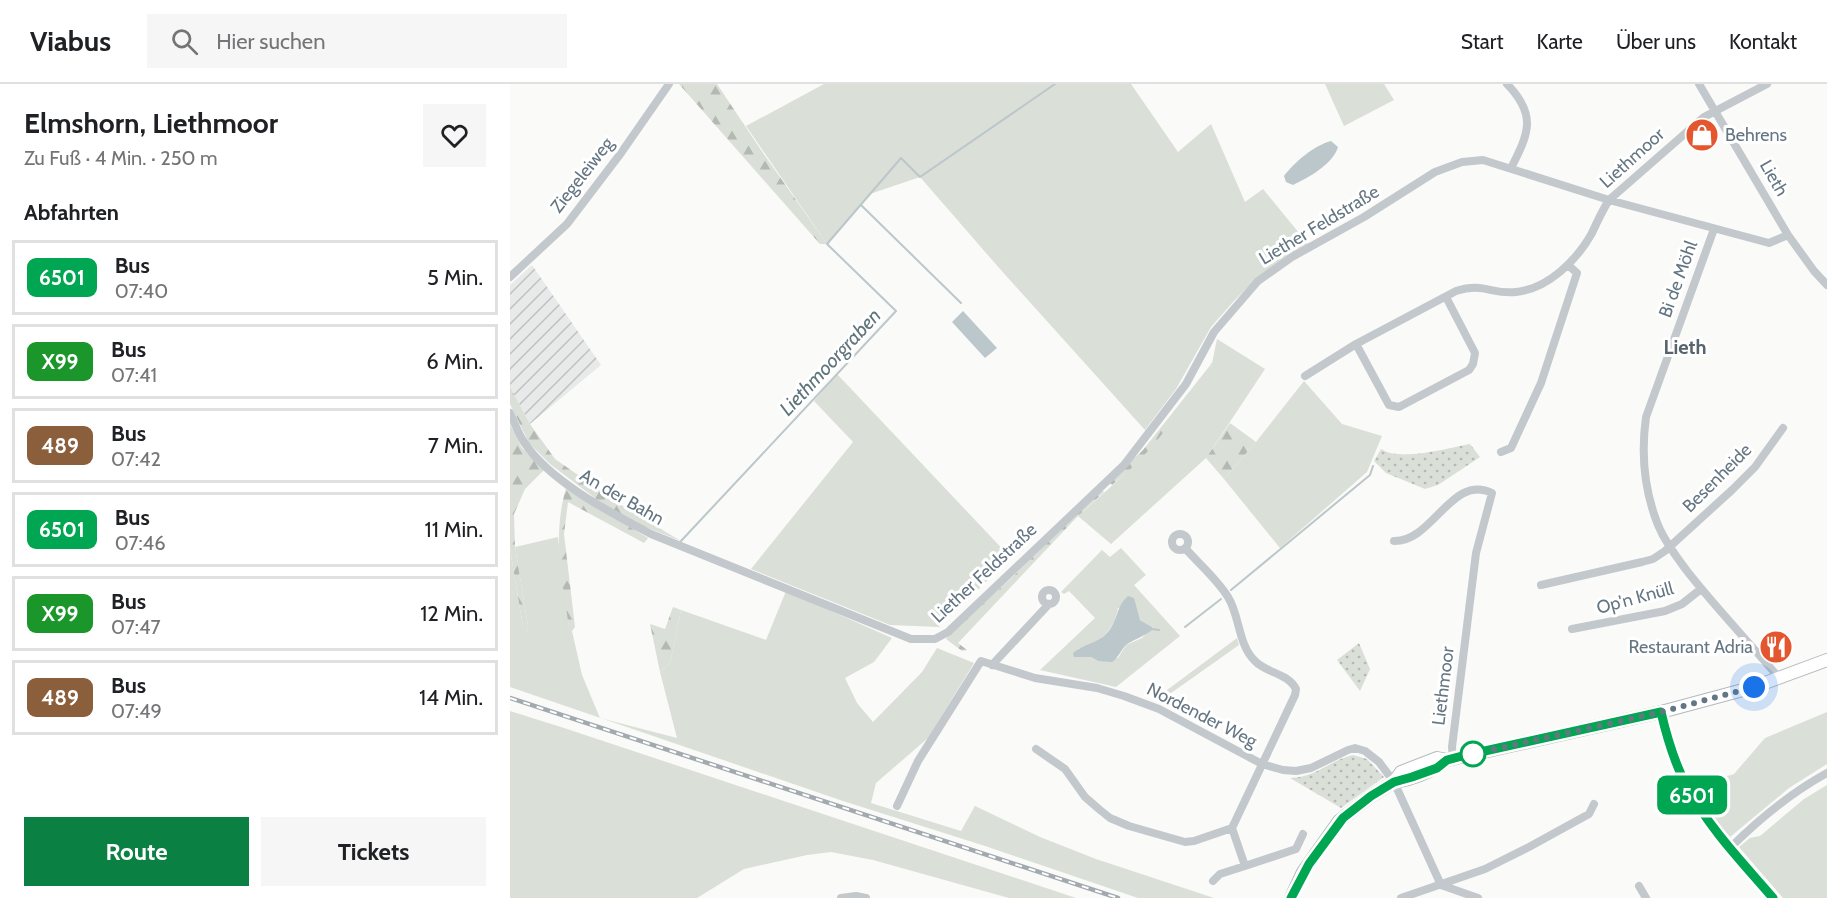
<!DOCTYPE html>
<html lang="de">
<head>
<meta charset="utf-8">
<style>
  body { margin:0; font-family:Cabin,sans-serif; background:#f6f6f6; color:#202124; height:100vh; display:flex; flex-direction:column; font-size:22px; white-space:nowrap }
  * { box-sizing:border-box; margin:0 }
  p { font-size:20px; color:#757577 }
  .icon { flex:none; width:33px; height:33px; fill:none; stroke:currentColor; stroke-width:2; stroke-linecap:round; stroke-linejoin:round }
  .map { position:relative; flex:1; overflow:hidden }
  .drawer { display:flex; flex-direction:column; background:#fff; width:510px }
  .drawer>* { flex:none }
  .badge { padding:0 12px; border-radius:9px; font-size:21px; line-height:39px }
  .you { position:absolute; width:30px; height:30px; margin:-15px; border:4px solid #fff; border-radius:50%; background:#1a73e8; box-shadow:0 0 0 9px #1a73e833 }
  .map>.badge { position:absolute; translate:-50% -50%; box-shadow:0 0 0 3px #fff }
  h2 { padding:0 24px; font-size:22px; line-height:54px }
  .round { display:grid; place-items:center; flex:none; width:63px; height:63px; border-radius:0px; background:#f6f6f6 }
  .head { display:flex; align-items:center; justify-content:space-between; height:102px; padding:0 24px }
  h1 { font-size:28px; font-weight:700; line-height:45px }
  .button { display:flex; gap:12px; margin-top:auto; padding:12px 24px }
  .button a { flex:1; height:69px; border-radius:0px; background:#0b8043; color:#fff; font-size:24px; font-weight:700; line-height:69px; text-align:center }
  .button a+a { background:#f6f6f6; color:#202124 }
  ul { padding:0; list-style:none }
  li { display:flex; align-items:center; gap:18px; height:75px; margin:0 12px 9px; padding:0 12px; border:3px solid #e0e0e0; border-radius:0px }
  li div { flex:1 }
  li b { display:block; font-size:22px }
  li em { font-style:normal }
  li .badge { min-width:66px; font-weight:700; text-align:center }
  header { display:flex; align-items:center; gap:36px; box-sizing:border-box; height:84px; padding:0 30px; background:#fff; border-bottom:2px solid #e0e0e0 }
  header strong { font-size:28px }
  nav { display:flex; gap:33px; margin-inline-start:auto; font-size:21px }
  .search { width:420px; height:54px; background:#f6f6f6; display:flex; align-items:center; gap:15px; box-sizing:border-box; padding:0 21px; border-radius:0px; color:#757577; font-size:22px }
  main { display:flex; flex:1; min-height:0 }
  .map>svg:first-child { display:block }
  .industrial { fill:url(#industrial-furrows) }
  .grass { fill:#dadfd7; fill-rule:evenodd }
  .forest { fill:url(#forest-firs) }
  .park { fill:url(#park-dots) }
  .water { fill:#bbc7cb }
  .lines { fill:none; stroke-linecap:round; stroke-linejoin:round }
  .stream { stroke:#bbc7cb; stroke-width:2 }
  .secondary-casing { stroke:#b3babf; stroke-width:14 }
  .street { stroke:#c3c8cc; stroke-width:8 }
  .secondary { stroke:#fff; stroke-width:12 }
  .rail-casing { stroke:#a2aab0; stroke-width:4.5 }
  .rail { stroke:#fff; stroke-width:2; stroke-dasharray:7; stroke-linecap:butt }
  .line-casing { stroke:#fff; stroke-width:14 }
  .line { stroke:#00a651; stroke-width:9 }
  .walk { stroke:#657683; stroke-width:6; stroke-dasharray:0 10.8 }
  .stop-dot { fill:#fff; stroke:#00a651; stroke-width:3 }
  .labels { text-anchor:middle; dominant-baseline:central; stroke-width:6; stroke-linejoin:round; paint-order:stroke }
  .poi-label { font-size:18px; fill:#657683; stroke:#fff; text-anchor:start }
  .street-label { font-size:18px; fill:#657683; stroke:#fff }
  .neighbourhood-label { font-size:20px; font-weight:bold; fill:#57646e; stroke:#fff }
  .water-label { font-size:20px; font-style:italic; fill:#60757c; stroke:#fff }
</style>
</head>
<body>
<header>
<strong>Viabus</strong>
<div class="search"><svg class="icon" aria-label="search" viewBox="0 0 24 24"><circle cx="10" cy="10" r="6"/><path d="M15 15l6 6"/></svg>Hier suchen</div>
<nav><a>Start</a><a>Karte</a><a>Über uns</a><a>Kontakt</a></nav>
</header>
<main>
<section class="drawer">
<div class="head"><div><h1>Elmshorn, Liethmoor</h1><p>Zu Fuß · 4 Min. · 250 m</p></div><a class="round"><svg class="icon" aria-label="heart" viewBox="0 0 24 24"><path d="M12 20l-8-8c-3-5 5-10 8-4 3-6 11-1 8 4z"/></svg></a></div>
<h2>Abfahrten</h2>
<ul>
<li><span class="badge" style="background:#00a651;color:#fff">6501</span><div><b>Bus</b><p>07:40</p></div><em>5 Min.</em></li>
<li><span class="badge" style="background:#1a962b;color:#fff">X99</span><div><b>Bus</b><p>07:41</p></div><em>6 Min.</em></li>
<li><span class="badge" style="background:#8b5e3c;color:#fff">489</span><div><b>Bus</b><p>07:42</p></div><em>7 Min.</em></li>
<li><span class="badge" style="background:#00a651;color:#fff">6501</span><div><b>Bus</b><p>07:46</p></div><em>11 Min.</em></li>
<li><span class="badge" style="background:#1a962b;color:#fff">X99</span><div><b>Bus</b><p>07:47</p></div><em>12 Min.</em></li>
<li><span class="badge" style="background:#8b5e3c;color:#fff">489</span><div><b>Bus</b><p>07:49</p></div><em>14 Min.</em></li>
</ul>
<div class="button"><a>Route</a><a>Tickets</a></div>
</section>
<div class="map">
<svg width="1317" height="814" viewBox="0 0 1317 814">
  <defs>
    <pattern id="industrial-furrows" width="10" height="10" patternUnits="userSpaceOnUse" patternTransform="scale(1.5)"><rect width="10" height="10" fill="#e8e9e9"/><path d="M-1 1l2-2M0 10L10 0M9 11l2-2" fill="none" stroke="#c0c1c2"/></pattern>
    <pattern id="forest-firs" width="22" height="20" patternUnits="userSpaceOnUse" patternTransform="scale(1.5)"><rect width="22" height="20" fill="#dadfd7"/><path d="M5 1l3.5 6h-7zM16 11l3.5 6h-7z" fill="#b4b9b4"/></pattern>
    <pattern id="park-dots" width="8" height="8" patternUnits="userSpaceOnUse" patternTransform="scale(1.5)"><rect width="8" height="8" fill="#dadfd7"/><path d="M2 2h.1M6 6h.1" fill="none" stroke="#b4b9b4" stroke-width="1.8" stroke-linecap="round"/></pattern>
  </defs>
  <rect width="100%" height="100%" fill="#fafaf8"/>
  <path class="industrial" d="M 22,181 L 91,281 L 20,340 L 0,303 L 0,201 Z"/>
  <path class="grass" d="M 314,0 L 621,0 L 668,68 L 701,40 L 735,118 L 753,105 L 798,160 L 750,191 L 723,218 L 701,243 L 666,305 L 635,346 L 490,185 L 410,93 L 360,110 L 317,160 L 236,42 Z
    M 815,0 L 874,0 L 884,16 L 834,42 Z
    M 707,255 L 755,285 L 696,374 L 601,460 L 568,432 L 614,391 L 701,284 Z
    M 327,290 L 501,474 L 429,543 L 380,541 L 241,485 L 343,358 L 304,317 Z
    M 794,297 L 832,340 L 872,352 L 857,388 L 770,464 L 714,395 L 746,358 Z
    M 48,453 L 59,543 L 62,547 L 72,591 L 90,634 L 167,654 L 150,588 L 160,579 L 171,526 L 256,556 L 276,507 L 382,554 L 364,578 L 335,594 L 347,619 L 363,638 L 412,588 L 427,564 L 464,579 L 418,654 L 366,699 L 361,719 L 451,747 L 465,722 L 530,753 L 586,775 L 704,814 L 628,814 L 475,762 L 333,717 L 0,603 L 0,465 L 13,543 L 17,549 L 18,542 L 5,463 Z
    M 611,464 L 636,491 L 624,501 L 670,552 L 606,603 L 530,586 L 585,534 L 559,507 L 554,510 L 551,508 L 592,466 L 600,473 ZM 608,524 L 626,526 L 630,536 L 642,543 L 632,554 L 616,561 L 608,574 L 588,577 L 581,573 L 564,573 L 568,565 C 590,560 604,546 608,524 Z
    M 727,554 L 729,561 L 654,614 L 649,612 Z
    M 0,627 L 54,644 L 566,814 L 499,814 L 363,776 L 321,768 L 297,771 L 234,785 L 187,814 L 0,814 Z
    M 1317,628 L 1317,680 L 1279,704 L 1220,753 L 1205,736 L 1185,705 L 1195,699 L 1224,690 L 1255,654 Z
    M 1317,701 L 1317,814 L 1273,814 L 1229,763 L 1240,754 L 1250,752 L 1294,715 Z"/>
  <path class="forest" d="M 169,0 L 207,0 L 251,66 L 317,160 L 310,160 Z
    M 702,279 L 701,284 C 671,325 642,370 602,401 L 599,398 L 633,366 Z
    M 0,303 L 20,340 L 45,375 L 117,425 L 171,457 L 110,433 L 40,380 L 19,359 L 0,320 Z
    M 720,339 L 746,358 L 714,395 L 696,374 Z
    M 0,340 L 12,364 L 34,386 L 15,405 L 4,430 L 5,463 L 18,542 L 17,550 L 13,543 L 0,465 Z
    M 56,404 L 138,454 L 134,459 L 58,418 L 54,450 L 65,543 L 62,547 L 59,544 C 52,494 42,454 56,404 Z
    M 592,406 L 594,408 L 568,432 L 448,559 L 457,566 L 452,567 L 436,555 L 440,549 L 498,497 Z
    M 163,523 L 171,526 L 160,579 L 150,588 L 140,540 L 155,545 Z"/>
  <path class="park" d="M 960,360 L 970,373 L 928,401 L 915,405 L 876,389 L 864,377 L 871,365 C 890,378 938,364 960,360 Z
    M 849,559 L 860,585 L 850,607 L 827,576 Z
    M 843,671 L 857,675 L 874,693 L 831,724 L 780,694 C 805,694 820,676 843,671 Z"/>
  <path class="water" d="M 821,57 L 828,63 C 823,80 798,94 783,101 L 776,98 L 774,92 C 785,78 803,62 821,57 Z
    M 453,227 L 487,264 L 475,274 L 442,238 Z
    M 618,512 L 624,514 L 630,536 L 642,543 L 642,546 C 635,552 620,557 615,562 C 610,568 608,574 602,578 L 588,577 L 581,573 L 564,573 L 563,569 C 573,560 587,560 597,549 C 608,537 606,522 618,512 Z"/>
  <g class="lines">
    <path class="stream" d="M 351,121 L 451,219
      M 171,457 L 386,227 L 317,160 L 391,74 L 410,93 L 545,0
      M 721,506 L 860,391 L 863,382
      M 675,543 L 711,515
      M 642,545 L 649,546"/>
    <defs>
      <path id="secondary" d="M 884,698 C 903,695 922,687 937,676 L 1151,628 L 1244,603 L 1317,576
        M 781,814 L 793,788 L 829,737 L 861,712 L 884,698 L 891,688 L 927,674 L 937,676"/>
    </defs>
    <use href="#secondary" class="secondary-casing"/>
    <path class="street" d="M 997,0 C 1027,31 1019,49 1001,84
      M 1189,0 L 1278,151 L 1304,187 L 1317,201
      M 1204,145 L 1136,333 C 1131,369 1134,406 1148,441 C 1155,458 1166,472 1177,487 C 1206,524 1239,558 1269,594
      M 0,193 L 57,140 L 111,69 L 159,0
      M 936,213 L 965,269 L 963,280 L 959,286 L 889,323 L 879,321 L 846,260 L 946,207 C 974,198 982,211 1006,208 C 1038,205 1067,176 1082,149 C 1087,138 1092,127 1099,116 L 1194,33 L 1257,0
      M 795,292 L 846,260
      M 0,329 C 5,339 8,350 14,358 C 39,397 101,429 141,450 L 401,555 L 425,555 L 438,548 L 614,381 L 676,300 L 704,248 L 748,197 L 782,173 L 854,133 L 925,88 L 952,78 L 973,76 L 1099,116 L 1259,159 L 1278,151
      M 991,368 L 1001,364 L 1031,299 L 1067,189 L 1058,181
      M662 458a8 8 0 1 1 16 0a8 8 0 1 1-16 0Z
      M 884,457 C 923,458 942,389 982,409 L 966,469 L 942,663 L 943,675
      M 1031,501 L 1132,478 L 1143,475 L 1155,467 L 1222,406 L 1245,383 L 1273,344
      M532 513a7 7 0 1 1 14 0a7 7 0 1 1-14 0Z
      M 1062,545 L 1155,527 L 1172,520 L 1191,505
      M 482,581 L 539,520
      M 1151,628 C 1157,654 1165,679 1177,703 C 1199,744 1234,779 1263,814
      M 526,665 L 555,685 L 575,713 L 590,726 L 600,734 L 619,742 L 675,758 L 684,757 L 722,744 L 785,611 L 786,605 C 778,589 756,589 745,577 C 728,561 730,532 718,513 C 707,495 689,480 675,464
      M 387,722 L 408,677 L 471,577 L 525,594 L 587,604 L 614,612 L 649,625 L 752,680 L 773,686 L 786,687 L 801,684 L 838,666 L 845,664 L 855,667 L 869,678 L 884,698 L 931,801
      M 722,744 L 735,782 L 786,765 L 793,750
      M 1221,763 C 1249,735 1281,709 1317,689
      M 703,797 L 710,790 L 735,782
      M 931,801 L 968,814
      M 1129,802 L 1136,814
      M 331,814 L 346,812 L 356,814
      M 891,814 L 975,785 L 1019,763 L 1079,730 L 1084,720"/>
    <use href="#secondary" class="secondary"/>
    <defs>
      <path id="rail" d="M 0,614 L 608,814"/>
    </defs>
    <use href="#rail" class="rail-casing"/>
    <use href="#rail" class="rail"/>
  </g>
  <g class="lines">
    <defs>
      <path id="line" d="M 781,814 L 799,780 L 833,734 L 861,712 L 884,698 L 902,693 L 927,684 L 937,676 L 952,672 L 1151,628 C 1157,654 1165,680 1177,703 C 1199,744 1233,779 1263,814"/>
    </defs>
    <use href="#line" class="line-casing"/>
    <use href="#line" class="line"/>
    <path class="walk" d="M 963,670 L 1151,628 L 1244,603"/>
  </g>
  <defs>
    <symbol id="shop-disc" viewBox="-11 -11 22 22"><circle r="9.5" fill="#e4572e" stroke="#fff"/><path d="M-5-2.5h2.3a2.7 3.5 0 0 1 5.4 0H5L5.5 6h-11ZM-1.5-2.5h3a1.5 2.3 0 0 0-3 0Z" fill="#fff"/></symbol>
    <symbol id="restaurant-disc" viewBox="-11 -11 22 22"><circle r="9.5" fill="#e4572e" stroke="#fff"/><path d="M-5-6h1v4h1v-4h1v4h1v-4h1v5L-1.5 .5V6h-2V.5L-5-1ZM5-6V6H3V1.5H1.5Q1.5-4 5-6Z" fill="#fff"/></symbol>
  </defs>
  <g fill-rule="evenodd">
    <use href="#shop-disc" x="1173" y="32" width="38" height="38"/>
    <use href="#restaurant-disc" x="1247" y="544" width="38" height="38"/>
  </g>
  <circle class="stop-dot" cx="963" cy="670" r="12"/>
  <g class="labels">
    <g class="poi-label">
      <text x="1215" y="51">Behrens</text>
      <text x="1243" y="563" text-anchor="end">Restaurant Adria</text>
    </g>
    <g class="street-label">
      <text transform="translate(1122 74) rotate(-42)">Liethmoor</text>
      <text transform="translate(72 91) rotate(-52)">Ziegeleiweg</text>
      <text transform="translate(1264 94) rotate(60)">Lieth</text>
      <text transform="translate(809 141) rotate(-31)">Liether Feldstraße</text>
      <text transform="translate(1168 195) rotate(-70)">Bi de Möhl</text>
      <text transform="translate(1207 394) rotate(-45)">Besenheide</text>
      <text transform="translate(112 413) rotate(30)">An der Bahn</text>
      <text transform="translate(474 489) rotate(-43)">Liether Feldstraße</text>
      <text transform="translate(1125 514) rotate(-15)">Op'n Knüll</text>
      <text transform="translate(933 602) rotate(-83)">Liethmoor</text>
      <text transform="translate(692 631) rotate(27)">Nordender Weg</text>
    </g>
    <g class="neighbourhood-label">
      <text x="1175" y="263">Lieth</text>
    </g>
    <g class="water-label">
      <text transform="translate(320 278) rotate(-47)">Liethmoorgraben</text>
    </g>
  </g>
</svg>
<div class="you" style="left:1244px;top:603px"></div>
<b class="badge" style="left:1182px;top:711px;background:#00a651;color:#fff">6501</b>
</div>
</main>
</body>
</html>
